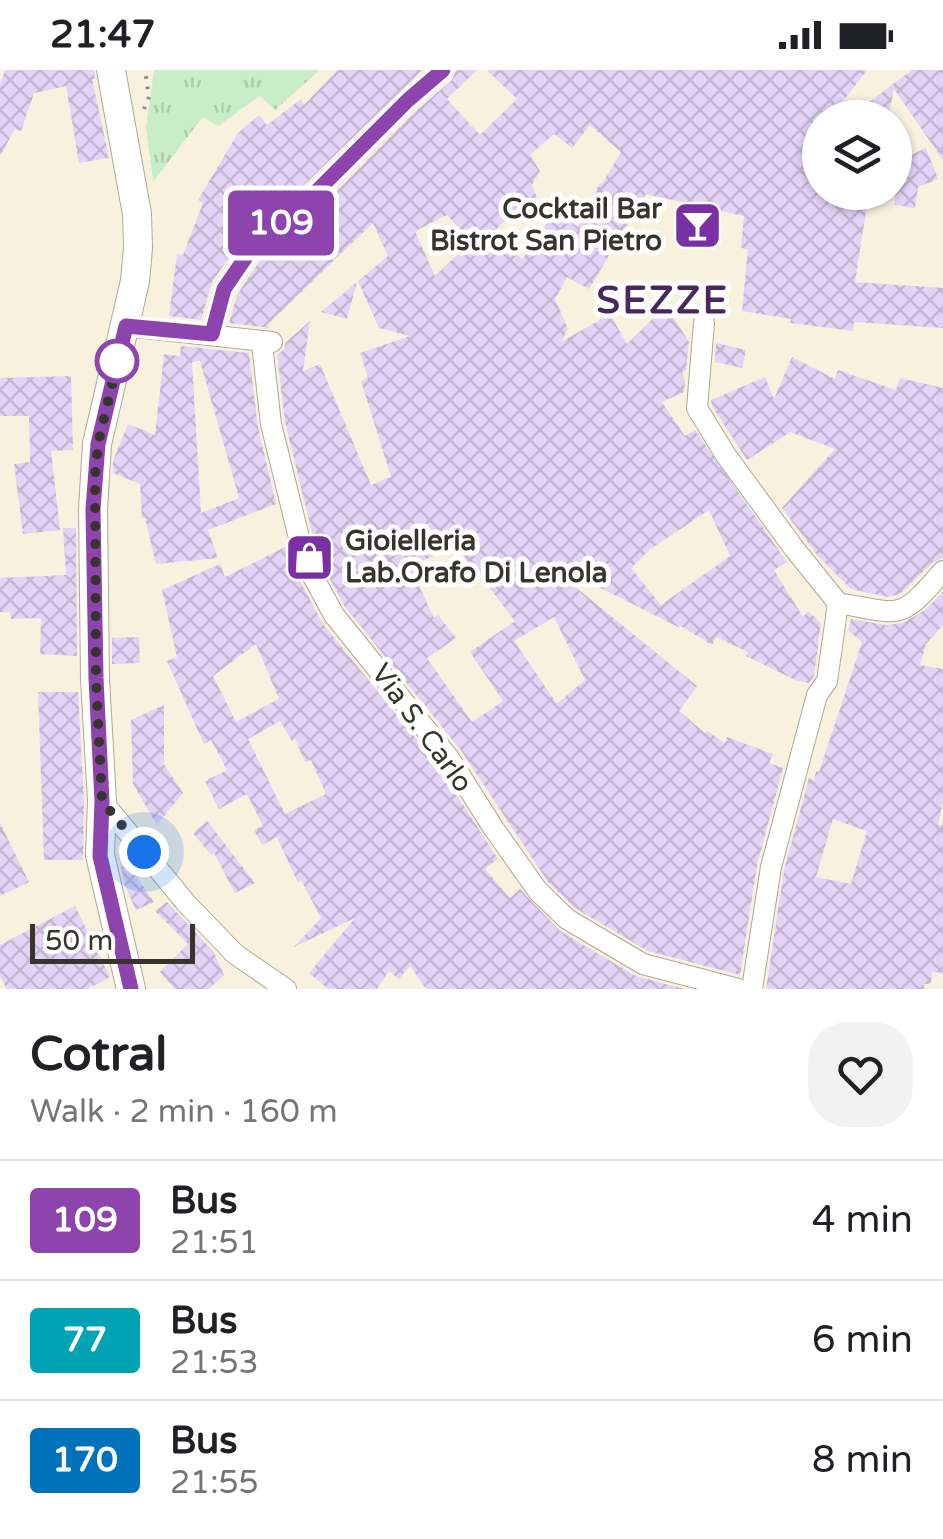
<!DOCTYPE html>
<html lang="en">
<head>
<meta charset="utf-8">
<style>
  body { margin:0; font-family:"Varela Round",sans-serif; background:#f2f2f2; color:#202124; height:100vh; display:flex; flex-direction:column; font-size:38px; white-space:nowrap }
  * { box-sizing:border-box; margin:0 }
  p { font-size:32px; color:#757577 }
  .icon { flex:none; width:55px; height:55px; fill:none; stroke:currentColor; stroke-width:2; stroke-linecap:round; stroke-linejoin:round }
  .map { position:relative; height:919px; overflow:hidden }
  .panel { display:flex; flex-direction:column; background:#fff; flex:1 }
  .panel>* { flex:none }
  .badge { padding:0 20px; border-radius:8px; font-size:35px; line-height:65px }
  .controls { position:absolute; left:802px; top:30px; display:grid; gap:20px }
  .controls a { display:grid; place-items:center; width:110px; height:110px; border-radius:50%; background:#fff; box-shadow:0 2px 8px #0004; font-size:50px }
  .scale { position:absolute; left:30px; bottom:25px; width:165px; box-sizing:border-box; padding-left:10px; border:5px solid #36342c; border-top:0; font-size:28px; line-height:35px; white-space:nowrap; color:#36342c; -webkit-text-stroke:8px #fff; paint-order:stroke }
  .you { position:absolute; width:50px; height:50px; margin:-25px; border:8px solid #fff; border-radius:50%; background:#1a73e8; box-shadow:0 0 0 15px #1a73e833 }
  .map>.badge { position:absolute; translate:-50% -50%; box-shadow:0 0 0 5px #fff }
  .round { display:grid; place-items:center; flex:none; width:105px; height:105px; border-radius:40px; background:#f2f2f2 }
  .head { display:flex; align-items:center; justify-content:space-between; height:170px; padding:0 30px }
  h1 { font-size:48px; font-weight:800; line-height:75px }
  ul { padding:0; list-style:none }
  li { display:flex; align-items:center; gap:30px; height:120px; padding:0 30px; border-top:2px solid #e0e0e0 }
  li div { flex:1 }
  li b { display:block; font-size:38px }
  li em { font-style:normal }
  li .badge { min-width:110px; font-weight:700; text-align:center }
  .status { display:flex; justify-content:space-between; align-items:center; height:70px; padding:0 50px; background:#fff; direction:ltr }
  .status svg { height:28px; fill:currentColor }
  .map>svg:first-child { display:block }
  .park { fill:url(#park-tufts) }
  .building { fill:url(#building-cross-hatch); fill-rule:evenodd }
  .lines { fill:none; stroke-linecap:round; stroke-linejoin:round }
  .street-casing { stroke:#afa997; stroke-width:22 }
  .secondary-casing { stroke:#afa997; stroke-width:30 }
  .path { stroke:#8e8a7d; stroke-width:4; stroke-dasharray:2.5 8; stroke-linecap:butt }
  .street { stroke:#fff; stroke-width:20 }
  .secondary { stroke:#fff; stroke-width:28 }
  .line-casing { stroke:#fff; stroke-width:22 }
  .line { stroke:#8e44ad; stroke-width:15 }
  .walk { stroke:#36342c; stroke-width:10; stroke-dasharray:0 18 }
  .stop-dot { fill:#fff; stroke:#8e44ad; stroke-width:5 }
  .labels { text-anchor:middle; dominant-baseline:central; stroke-width:10; stroke-linejoin:round; paint-order:stroke }
  .poi-label { font-size:28px; font-weight:bold; fill:#36342c; stroke:#fff; text-anchor:end }
  .street-label { font-size:28px; fill:#36342c; stroke:#fff }
  .district-label { font-size:38px; font-weight:bold; letter-spacing:2.5px; fill:#48265e; stroke:#fff }
</style>
</head>
<body>
<div class="status"><b>21:47</b><svg viewBox="0 0 49 12"><path d="M0 12V9h3v3zM5 12V6h3v6zM10 12V3h3v9zM15 12V0h3v12zM26 1h20v11H26zM47 4h2v5h-2z"/></svg></div>
<div class="map">
<svg width="943" height="919" viewBox="0 0 943 919">
  <defs>
    <pattern id="park-tufts" width="24" height="20" patternUnits="userSpaceOnUse" patternTransform="scale(2.5)"><rect width="24" height="20" fill="#c8edc7"/><path d="M3 7l-1-3M5 7V3M7 7l1-3M15 17l-1-3M17 17v-4M19 17l1-3" fill="none" stroke="#acccab"/></pattern>
    <pattern id="building-cross-hatch" width="8" height="8" patternUnits="userSpaceOnUse" patternTransform="scale(2.5)"><rect width="8" height="8" fill="#e3d3f7"/><path d="M0 0l8 8M0 8l8-8" fill="none" stroke="#c3b6d4"/></pattern>
  </defs>
  <rect width="100%" height="100%" fill="#f8f1de"/>
  <path class="park" d="M 154,0 L 320,0 L 275,40 L 260,26 L 218,56 L 203,47 L 153,112 L 146,57 Z"/>
  <path class="building" d="M 5,0 L 94,0 L 95,9 L 92,9 L 109,88 L 79,93 L 66,16 L 34,23 L 21,61 L 15,59 L 0,86 L 0,14 Z
    M 338,0 L 422,0 L 295,124 L 241,170 L 212,212 L 201,250 L 169,246 L 177,184 L 183,185 L 203,133 L 198,130 L 238,63 L 259,45 L 267,55 L 301,29 L 304,35 Z
    M 456,0 L 477,0 L 447,29 L 480,65 L 517,29 L 487,0 L 867,0 L 830,48 L 820,48 L 820,61 L 809,76 L 820,68 L 820,122 L 869,122 L 855,212 L 943,218 L 943,258 L 854,252 L 853,261 L 790,253 L 791,249 L 742,241 L 748,179 L 741,178 L 744,146 L 646,124 L 589,219 L 567,207 L 555,229 L 568,259 L 561,272 L 610,244 L 627,274 L 663,239 L 675,250 L 689,272 L 686,300 L 682,302 L 685,311 L 684,322 L 662,332 L 685,366 L 695,360 L 787,492 L 774,500 L 803,547 L 808,541 L 821,553 L 814,606 L 809,613 L 795,610 L 746,586 L 748,582 L 716,567 L 712,575 L 679,555 L 680,558 L 567,501 L 563,507 L 697,616 L 679,641 L 705,663 L 707,661 L 725,673 L 727,667 L 773,684 L 769,693 L 783,698 L 757,795 L 740,905 L 648,881 L 575,838 L 548,812 L 460,679 L 345,537 L 318,487 L 285,352 L 277,285 L 284,279 L 286,272 L 310,251 L 303,301 L 320,294 L 371,415 L 391,407 L 361,311 L 368,308 L 360,283 L 410,266 L 379,258 L 358,211 L 388,186 L 373,153 L 267,255 L 270,258 L 229,253 L 237,225 L 262,187 L 314,144 L 417,40 L 452,10 ZM 590,55 L 621,82 L 602,114 L 600,113 L 578,157 L 556,141 L 522,189 L 493,163 L 518,137 L 537,128 L 532,115 L 540,101 L 530,85 L 554,64 L 572,78 ZM 447,145 L 472,171 L 435,206 L 415,161 ZM 709,440 L 730,486 L 661,535 L 631,498 L 649,480 ZM 456,474 L 479,510 L 482,508 L 515,551 L 470,582 L 503,631 L 472,652 L 427,588 L 456,568 L 438,545 L 434,548 L 418,514 L 431,508 L 423,491 ZM 554,547 L 585,610 L 557,634 L 514,571 Z
    M 912,0 L 943,0 L 943,90 L 894,19 L 888,48 L 848,48 Z
    M 926,78 L 938,109 L 918,117 L 915,138 L 895,135 L 895,92 Z
    M 357,212 L 347,249 L 321,242 Z
    M 716,273 L 746,280 L 742,298 L 715,292 Z
    M 181,276 L 249,283 L 258,357 L 276,434 L 208,460 L 218,488 L 156,494 L 145,448 L 142,448 L 140,414 L 113,403 L 113,391 L 128,354 L 155,365 L 164,284 L 180,286 ZM 200,291 L 239,428 L 201,443 L 192,292 Z
    M 792,287 L 835,309 L 838,300 L 896,320 L 900,308 L 943,318 L 943,488 L 933,492 L 900,524 L 888,527 L 851,519 L 818,486 L 782,438 L 835,379 L 790,362 L 747,390 L 712,336 L 711,330 L 765,307 L 774,329 Z
    M 71,306 L 73,380 L 51,381 L 60,460 L 23,464 L 14,394 L 30,392 L 29,346 L 0,346 L 0,308 Z
    M 63,458 L 76,458 L 77,586 L 40,584 L 41,548 L 11,549 L 10,542 L 0,542 L 0,508 L 66,505 Z
    M 287,476 L 293,498 L 323,554 L 438,696 L 498,789 L 485,799 L 510,828 L 520,819 L 560,861 L 636,906 L 684,919 L 426,919 L 410,896 L 399,909 L 389,901 L 377,919 L 328,919 L 309,903 L 355,848 L 294,877 L 321,848 L 301,810 L 298,813 L 277,767 L 262,775 L 254,760 L 263,756 L 247,724 L 219,739 L 205,711 L 227,700 L 211,670 L 204,674 L 167,591 L 177,587 L 162,520 L 220,494 L 225,507 ZM 256,574 L 279,629 L 236,652 L 213,606 ZM 280,651 L 292,671 L 295,669 L 305,692 L 311,690 L 326,724 L 285,744 L 248,669 Z
    M 943,522 L 943,555 L 926,574 L 920,595 L 943,599 L 943,731 L 938,755 L 943,755 L 943,903 L 932,902 L 931,914 L 924,914 L 924,919 L 766,919 L 784,800 L 809,708 L 814,711 L 816,701 L 819,702 L 862,572 L 848,560 L 851,549 L 886,555 L 903,553 L 925,540 ZM 833,749 L 867,761 L 851,814 L 816,807 Z
    M 139,567 L 140,593 L 112,594 L 112,568 Z
    M 38,622 L 78,622 L 84,731 L 83,790 L 44,790 Z
    M 164,635 L 164,694 L 183,723 L 157,755 L 133,714 L 131,650 Z
    M 207,751 L 225,774 L 255,813 L 235,823 L 214,783 L 211,785 L 193,763 Z
    M 0,753 L 29,812 L 0,826 Z
    M 121,783 L 154,832 L 136,840 L 125,815 L 118,784 Z
    M 167,832 L 213,881 L 224,905 L 209,919 L 175,919 L 160,902 L 188,874 L 155,841 Z
    M 75,836 L 110,907 L 88,919 L 7,919 L 0,906 L 0,875 Z"/>
  <g class="lines">
    <defs>
      <path id="street" d="M 704,253 L 697,338 L 725,384 L 793,477 L 838,533 C 902,544 899,552 943,501
        M 126,256 L 272,272
        M 212,264 L 224,219 L 252,178 L 304,134 L 408,30 L 443,0
        M 262,274 L 271,354 L 305,492 L 334,545 L 449,688 L 494,759 L 538,821 L 567,849 L 643,894 L 738,919
        M 102,731 L 186,833 L 235,884 L 286,919
        M 752,919 L 771,797 L 817,625 L 827,611 L 838,533"/>
      <path id="secondary" d="M 111,0 L 137,144 L 138,178 L 135,211 L 97,374 L 93,439 L 95,609 L 102,731 L 100,785 L 131,919"/>
    </defs>
    <use href="#street" class="street-casing"/>
    <use href="#secondary" class="secondary-casing"/>
    <path class="path" d="M 144,39 L 149,27 L 145,0"/>
    <use href="#street" class="street"/>
    <use href="#secondary" class="secondary"/>
  </g>
  <g class="lines">
    <defs>
      <path id="line" d="M 131,919 L 100,786 L 102,731 L 96,608 L 93,439 L 98,374 L 126,256 L 212,264 L 224,219 L 252,178 L 304,134 L 408,30 L 443,0"/>
    </defs>
    <use href="#line" class="line-casing"/>
    <use href="#line" class="line"/>
    <path class="walk" d="M 117,291 L 119,285 L 98,374 L 95,407 L 96,608 L 102,731 L 144,782"/>
  </g>
  <defs>
    <symbol id="bar-square" viewBox="-11 -11 22 22"><rect x="-9" y="-9" width="18" height="18" rx="4" fill="#7930a3" stroke="#fff"/><path d="M-6-5H6L.8 .8V4.5H3.5V6h-7V4.5H-.8V.8Z" fill="#fff"/></symbol>
    <symbol id="shop-square" viewBox="-11 -11 22 22"><rect x="-9" y="-9" width="18" height="18" rx="4" fill="#7930a3" stroke="#fff"/><path d="M-5-2.5h2.3a2.7 3.5 0 0 1 5.4 0H5L5.5 6h-11ZM-1.5-2.5h3a1.5 2.3 0 0 0-3 0Z" fill="#fff"/></symbol>
  </defs>
  <g fill-rule="evenodd">
    <use href="#bar-square" x="670" y="128" width="55" height="55"/>
    <use href="#shop-square" x="282" y="460" width="55" height="55"/>
  </g>
  <circle class="stop-dot" cx="117" cy="291" r="20"/>
  <g class="labels">
    <g class="poi-label">
      <text x="662" y="139">Cocktail Bar<tspan x="662" dy="32">Bistrot San Pietro</tspan></text>
      <text x="345" y="471" text-anchor="start">Gioielleria<tspan x="345" dy="32">Lab.Orafo Di Lenola</tspan></text>
    </g>
    <g class="street-label">
      <text transform="translate(422 658) rotate(54)">Via S. Carlo</text>
    </g>
    <g class="district-label">
      <text x="663" y="231">SEZZE</text>
    </g>
  </g>
</svg>
<div class="controls">
<a><svg class="icon" aria-label="layers" viewBox="0 0 24 24"><path d="M12 4l9 5-9 5-9-5zM3 14l9 5 9-5"/></svg></a>
</div>
<div class="scale">50 m</div>
<div class="you" style="left:144px;top:782px"></div>
<b class="badge" style="left:281px;top:153px;background:#8e44ad;color:#fff">109</b>
</div>
<section class="panel">
<div class="head"><div><h1>Cotral</h1><p>Walk · 2 min · 160 m</p></div><a class="round"><svg class="icon" aria-label="heart" viewBox="0 0 24 24"><path d="M12 20l-8-8c-3-5 5-10 8-4 3-6 11-1 8 4z"/></svg></a></div>
<ul>
<li><span class="badge" style="background:#8e44ad;color:#fff">109</span><div><b>Bus</b><p>21:51</p></div><em>4 min</em></li>
<li><span class="badge" style="background:#00a3b4;color:#fff">77</span><div><b>Bus</b><p>21:53</p></div><em>6 min</em></li>
<li><span class="badge" style="background:#0072bc;color:#fff">170</span><div><b>Bus</b><p>21:55</p></div><em>8 min</em></li>
</ul>
</section>
</body>
</html>
